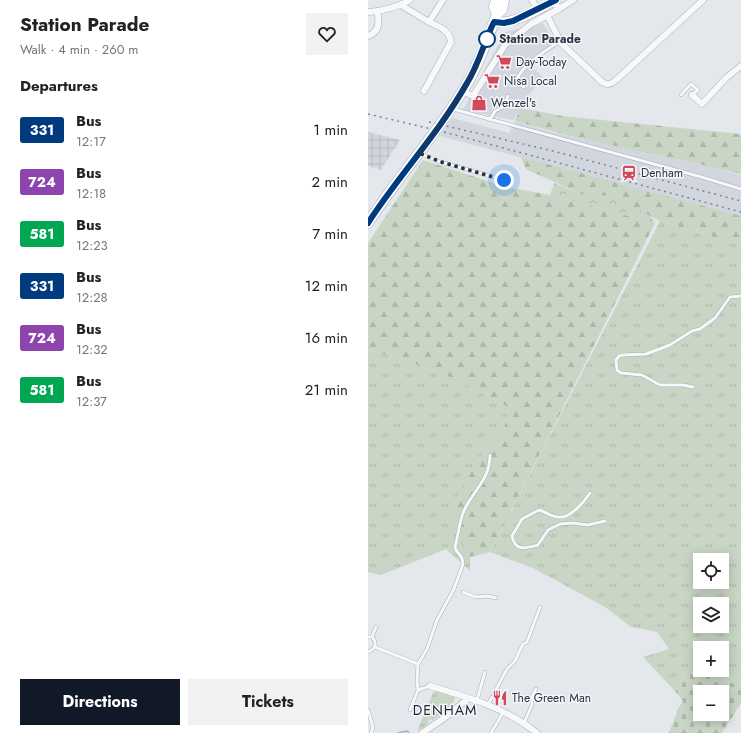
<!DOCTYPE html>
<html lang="en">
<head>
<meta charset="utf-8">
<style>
  body { margin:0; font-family:Jost,sans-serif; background:#f2f2f2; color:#222; height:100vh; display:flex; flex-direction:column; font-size:15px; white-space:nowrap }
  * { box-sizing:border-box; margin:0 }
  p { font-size:13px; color:#767676 }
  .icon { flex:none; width:22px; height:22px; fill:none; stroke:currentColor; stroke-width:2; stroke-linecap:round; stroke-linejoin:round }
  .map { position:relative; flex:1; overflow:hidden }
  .panel { display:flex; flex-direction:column; background:#fff; width:368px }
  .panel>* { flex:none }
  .badge { padding:0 8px; border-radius:3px; font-size:14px; line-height:26px }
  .fabs { position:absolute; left:325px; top:553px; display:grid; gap:8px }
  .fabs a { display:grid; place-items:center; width:36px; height:36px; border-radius:0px; background:#fff; box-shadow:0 2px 10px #0003; font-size:20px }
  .you { position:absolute; width:20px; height:20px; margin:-10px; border:3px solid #fff; border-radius:50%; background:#1a73e8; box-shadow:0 0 0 6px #1a73e833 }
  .map>.badge { position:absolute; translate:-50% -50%; box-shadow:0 0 0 2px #fff }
  h2 { padding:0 20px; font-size:15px; line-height:36px }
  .round { display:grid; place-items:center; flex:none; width:42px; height:42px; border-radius:0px; background:#f2f2f2 }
  .headline { display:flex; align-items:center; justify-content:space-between; height:68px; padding:0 20px }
  h1 { font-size:19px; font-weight:700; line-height:30px }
  .cta { display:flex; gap:8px; margin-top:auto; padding:8px 20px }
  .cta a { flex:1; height:46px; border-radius:0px; background:#111827; color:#fff; font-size:16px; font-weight:700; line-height:46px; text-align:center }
  .cta a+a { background:#f2f2f2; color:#222 }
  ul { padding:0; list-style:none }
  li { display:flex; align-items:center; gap:12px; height:52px; padding:0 20px }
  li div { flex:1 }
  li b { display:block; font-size:15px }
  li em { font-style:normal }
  li .badge { min-width:44px; font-weight:700; text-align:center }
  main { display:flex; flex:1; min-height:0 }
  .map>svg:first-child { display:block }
  .built { fill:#d2d6de }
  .industrial { fill:url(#industrial-grid) }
  .grass { fill:url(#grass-tufts); fill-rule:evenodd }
  .forest { fill:url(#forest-firs) }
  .cemetery { fill:url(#cemetery-stones); fill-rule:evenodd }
  .park { fill:url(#park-crowns) }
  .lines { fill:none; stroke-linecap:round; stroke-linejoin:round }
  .stream { stroke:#9fb4cc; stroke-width:1.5 }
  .lane-casing { stroke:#a9aeb7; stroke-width:4 }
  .street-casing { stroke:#a9aeb7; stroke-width:7 }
  .secondary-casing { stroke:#a9aeb7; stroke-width:10 }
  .primary-casing { stroke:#a3abb8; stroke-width:11 }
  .lane { stroke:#f7f8fa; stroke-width:3 }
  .street { stroke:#f7f8fa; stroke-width:6 }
  .secondary { stroke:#fff; stroke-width:9 }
  .primary { stroke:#fff; stroke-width:10 }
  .rail { stroke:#7d8696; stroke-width:1.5; stroke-dasharray:2 4; stroke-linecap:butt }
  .line-casing { stroke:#fff; stroke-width:9 }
  .line { stroke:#003b80; stroke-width:6 }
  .walk { stroke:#2b3445; stroke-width:4; stroke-dasharray:0 7.2 }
  .stop-dot { fill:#fff; stroke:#003b80; stroke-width:2 }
  .labels { text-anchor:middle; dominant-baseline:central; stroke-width:3; stroke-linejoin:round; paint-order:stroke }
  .stop-label { font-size:12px; font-weight:bold; fill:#2b3445; stroke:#f4f6f9; text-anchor:start }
  .poi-label { font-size:12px; fill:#2b3445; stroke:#f4f6f9; text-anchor:start }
  .quarter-label { font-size:14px; letter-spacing:1px; fill:#1d2536; stroke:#f4f6f9 }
</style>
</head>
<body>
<main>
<section class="panel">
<div class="headline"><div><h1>Station Parade</h1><p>Walk · 4 min · 260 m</p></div><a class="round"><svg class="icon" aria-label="heart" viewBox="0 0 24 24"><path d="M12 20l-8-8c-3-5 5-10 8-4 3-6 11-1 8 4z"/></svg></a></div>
<h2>Departures</h2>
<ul>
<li><span class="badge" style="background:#003b80;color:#fff">331</span><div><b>Bus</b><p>12:17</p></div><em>1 min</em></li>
<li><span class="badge" style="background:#8e44ad;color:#fff">724</span><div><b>Bus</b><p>12:18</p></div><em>2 min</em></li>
<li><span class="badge" style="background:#00a651;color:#fff">581</span><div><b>Bus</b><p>12:23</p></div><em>7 min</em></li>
<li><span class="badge" style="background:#003b80;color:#fff">331</span><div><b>Bus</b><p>12:28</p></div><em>12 min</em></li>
<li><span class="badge" style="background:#8e44ad;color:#fff">724</span><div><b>Bus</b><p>12:32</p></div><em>16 min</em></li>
<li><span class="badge" style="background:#00a651;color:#fff">581</span><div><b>Bus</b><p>12:37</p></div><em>21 min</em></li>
</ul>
<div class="cta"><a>Directions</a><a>Tickets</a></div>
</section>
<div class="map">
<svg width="373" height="733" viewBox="0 0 373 733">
  <defs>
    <pattern id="industrial-grid" width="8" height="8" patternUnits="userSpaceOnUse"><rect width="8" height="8" fill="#d2d6de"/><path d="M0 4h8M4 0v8" fill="none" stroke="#b4b8c0"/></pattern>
    <pattern id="grass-tufts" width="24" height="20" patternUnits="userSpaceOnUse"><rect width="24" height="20" fill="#c9d6c5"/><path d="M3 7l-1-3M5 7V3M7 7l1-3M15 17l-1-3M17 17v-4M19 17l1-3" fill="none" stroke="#adb8ab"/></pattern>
    <pattern id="forest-firs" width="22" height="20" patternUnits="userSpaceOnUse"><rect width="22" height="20" fill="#c9d6c5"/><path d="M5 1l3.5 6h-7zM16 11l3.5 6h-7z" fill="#adb8ab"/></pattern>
    <pattern id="cemetery-stones" width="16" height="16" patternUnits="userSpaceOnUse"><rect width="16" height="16" fill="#c9d6c5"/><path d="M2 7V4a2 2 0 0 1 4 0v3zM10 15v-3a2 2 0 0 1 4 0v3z" fill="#adb8ab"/></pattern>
    <pattern id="park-crowns" width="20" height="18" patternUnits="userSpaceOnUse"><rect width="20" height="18" fill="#c9d6c5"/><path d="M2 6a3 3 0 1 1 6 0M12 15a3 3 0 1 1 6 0" fill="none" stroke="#adb8ab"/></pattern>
  </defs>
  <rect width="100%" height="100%" fill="#e4e7ec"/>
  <path class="built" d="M 175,23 L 189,46 L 162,65 L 175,77 L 160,96 L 145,120 L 95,110 L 137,32 Z
    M 84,118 L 141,133 L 147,121 L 179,131 L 339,166 L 373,175 L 373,216 L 72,136 Z"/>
  <path class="industrial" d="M 0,132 L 32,140 L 13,170 L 0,166 Z"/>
  <path class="grass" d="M 292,221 L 373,245 L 373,687 L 334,670 L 354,670 L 354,648 L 332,648 L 332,669 L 321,664 L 307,691 L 275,657 L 301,649 L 289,632 L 263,627 L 237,607 L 165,568 L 122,552 ZM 332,560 L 354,560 L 354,582 L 332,582 ZM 332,604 L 354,604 L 354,626 L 332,626 Z
    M 0,350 L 25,356 L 90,380 L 142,408 L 135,431 L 108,462 L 85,530 L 102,557 L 102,571 L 78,549 L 13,575 L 0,572 Z
    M 67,691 L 71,691 L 87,697 L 87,699 L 83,706 L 64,721 L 62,718 L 59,725 L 51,730 L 50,729 L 65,693 Z"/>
  <path class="forest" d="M 152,108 L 194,116 L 373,134 L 373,174 C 298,155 221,143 147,121 Z
    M 153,157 L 373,216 L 373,245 L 292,221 L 256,203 L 252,197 L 213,194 L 158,169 Z
    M 55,160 L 138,187 L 182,195 L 287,223 L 178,442 L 122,552 L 102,557 L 85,530 L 88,499 L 108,462 L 135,431 L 142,408 L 90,380 L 25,356 L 0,350 L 0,243 Z"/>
  <path class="cemetery" d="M 321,664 L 373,687 L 373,703 L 354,733 L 301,733 L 310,709 L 315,701 L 307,691 ZM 332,692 L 354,692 L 354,714 L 332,714 Z"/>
  <path class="park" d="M 186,183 L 213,194 L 252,197 C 261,209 281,210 287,223 L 182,195 Z"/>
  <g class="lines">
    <path class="stream" d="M 30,733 L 39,731 L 41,733"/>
    <defs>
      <path id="lane" d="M 156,87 L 148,81 C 154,65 178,50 192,41
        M 313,95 L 323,84 L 330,90 L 324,95
        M 85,109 L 337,178 L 373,189
        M 122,120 L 127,111 L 135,107 L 140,96
        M 53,154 L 73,162 L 136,180
        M 325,387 L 315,385 L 292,385 L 274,375 L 253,373 L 249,370 L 248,360 L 251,356 L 255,355 L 278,354 L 302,345 L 324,331 L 332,329 L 347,318 L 362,297 L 373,296
        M 222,493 C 216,502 202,519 190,517 C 183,516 178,512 171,510 L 154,519 L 144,536 C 147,552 158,548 170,545 L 180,530 L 192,524 L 204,523 L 220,525 L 237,521
        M 95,592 L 107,597 L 120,596 L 128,598
        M 0,637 L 4,637 C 10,643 7,649 0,652
        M 4,637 L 8,627
        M 7,647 L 50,664
        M 50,690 L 49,680 L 50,664 L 59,649 L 69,620 L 86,589 L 95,564 L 94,558 L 88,550 L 87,547 C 90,536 91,524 95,513 C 103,492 122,481 122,455
        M 126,693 L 139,669 L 147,661 L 155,644 L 159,642 L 172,607
        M 109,700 L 117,672
        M 120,705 L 124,697
        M 0,710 L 5,727 L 3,733
        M 42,710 L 50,690 L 62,686
        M 156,723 L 164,705 L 164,696 L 168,689
        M 123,733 L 136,711"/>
      <path id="street" d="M 164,0 L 170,10
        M 33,5 L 61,22 L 75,0
        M 189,6 L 191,9 L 205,0
        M 0,12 C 15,11 29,7 42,0
        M 179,15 L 193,43 L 234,82 C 239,85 242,85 247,81 L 335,0
        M 0,36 C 11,32 12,22 9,11
        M 56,91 L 83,42 C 81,30 72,27 61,22
        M 94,91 L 105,96 L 137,45 L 163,24 L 191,9
        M 324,95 L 334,104 L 358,78 L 373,66
        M 62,686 C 100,697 138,708 169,733
        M 54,733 L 75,719 L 101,698"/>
      <path id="secondary" d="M 126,22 C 148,24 168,11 188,0"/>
      <path id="primary" d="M 128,0 L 126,7 L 129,14
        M 0,223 C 31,175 70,133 99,84 C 112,62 120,37 129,14 L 134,10 L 136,0"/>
    </defs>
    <use href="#lane" class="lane-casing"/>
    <use href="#street" class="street-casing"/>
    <use href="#secondary" class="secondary-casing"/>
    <use href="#primary" class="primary-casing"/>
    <use href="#lane" class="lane"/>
    <use href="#street" class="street"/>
    <use href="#secondary" class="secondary"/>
    <use href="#primary" class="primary"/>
    <path class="rail" d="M 0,114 L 76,132 L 373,212
      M 61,122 L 185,151 L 373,201"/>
  </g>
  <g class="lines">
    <defs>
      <path id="line" d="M 0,223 C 31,175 71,133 99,83 C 111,64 116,42 126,22 L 136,23 L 145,21 L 188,0"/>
    </defs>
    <use href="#line" class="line-casing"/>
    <use href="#line" class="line"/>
    <path class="walk" d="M 119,39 L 110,63 L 99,84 L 78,116 L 51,153 L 73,162 L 136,180"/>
  </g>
  <defs>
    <symbol id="supermarket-bare" viewBox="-9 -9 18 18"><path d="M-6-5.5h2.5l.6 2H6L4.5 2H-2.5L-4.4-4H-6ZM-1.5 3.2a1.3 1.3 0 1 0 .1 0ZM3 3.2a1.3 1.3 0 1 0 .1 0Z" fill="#d1495b" stroke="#f4f6f9" stroke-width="2.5" paint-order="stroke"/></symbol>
    <symbol id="shop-bare" viewBox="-9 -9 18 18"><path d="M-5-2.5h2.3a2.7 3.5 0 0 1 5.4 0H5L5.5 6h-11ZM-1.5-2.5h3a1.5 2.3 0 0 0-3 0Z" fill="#d1495b" stroke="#f4f6f9" stroke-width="2.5" paint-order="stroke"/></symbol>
    <symbol id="station-bare" viewBox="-9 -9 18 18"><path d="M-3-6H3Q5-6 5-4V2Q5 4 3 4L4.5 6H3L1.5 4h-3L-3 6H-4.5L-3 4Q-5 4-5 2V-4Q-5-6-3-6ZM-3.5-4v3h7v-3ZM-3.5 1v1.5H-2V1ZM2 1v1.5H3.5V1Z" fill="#d1495b" stroke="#f4f6f9" stroke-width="2.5" paint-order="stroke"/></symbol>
    <symbol id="restaurant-bare" viewBox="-9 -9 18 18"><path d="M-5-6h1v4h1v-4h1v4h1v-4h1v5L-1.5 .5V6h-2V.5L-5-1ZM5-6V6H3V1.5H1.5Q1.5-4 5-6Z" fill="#d1495b" stroke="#f4f6f9" stroke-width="2.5" paint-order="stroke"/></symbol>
  </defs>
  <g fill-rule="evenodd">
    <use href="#supermarket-bare" x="125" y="51" width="22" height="22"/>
    <use href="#supermarket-bare" x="113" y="70" width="22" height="22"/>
    <use href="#shop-bare" x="100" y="92" width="22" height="22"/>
    <use href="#station-bare" x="250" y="162" width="22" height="22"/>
    <use href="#restaurant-bare" x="121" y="687" width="22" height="22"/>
  </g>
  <circle class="stop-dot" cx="119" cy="39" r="8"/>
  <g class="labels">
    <g class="stop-label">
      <text x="131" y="39">Station Parade</text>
    </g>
    <g class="poi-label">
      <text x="148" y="62">Day-Today</text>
      <text x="136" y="81">Nisa Local</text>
      <text x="123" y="103">Wenzel's</text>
      <text x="273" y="173">Denham</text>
      <text x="144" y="698">The Green Man</text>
    </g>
    <g class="quarter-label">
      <text x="77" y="710">DENHAM</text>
    </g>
  </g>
</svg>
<div class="fabs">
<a><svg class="icon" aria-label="locate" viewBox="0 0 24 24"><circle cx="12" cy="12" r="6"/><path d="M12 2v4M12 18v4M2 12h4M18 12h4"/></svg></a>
<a><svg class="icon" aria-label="layers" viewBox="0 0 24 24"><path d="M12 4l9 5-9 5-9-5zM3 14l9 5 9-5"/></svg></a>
<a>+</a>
<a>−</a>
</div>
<div class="you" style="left:136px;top:180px"></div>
</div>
</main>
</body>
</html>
